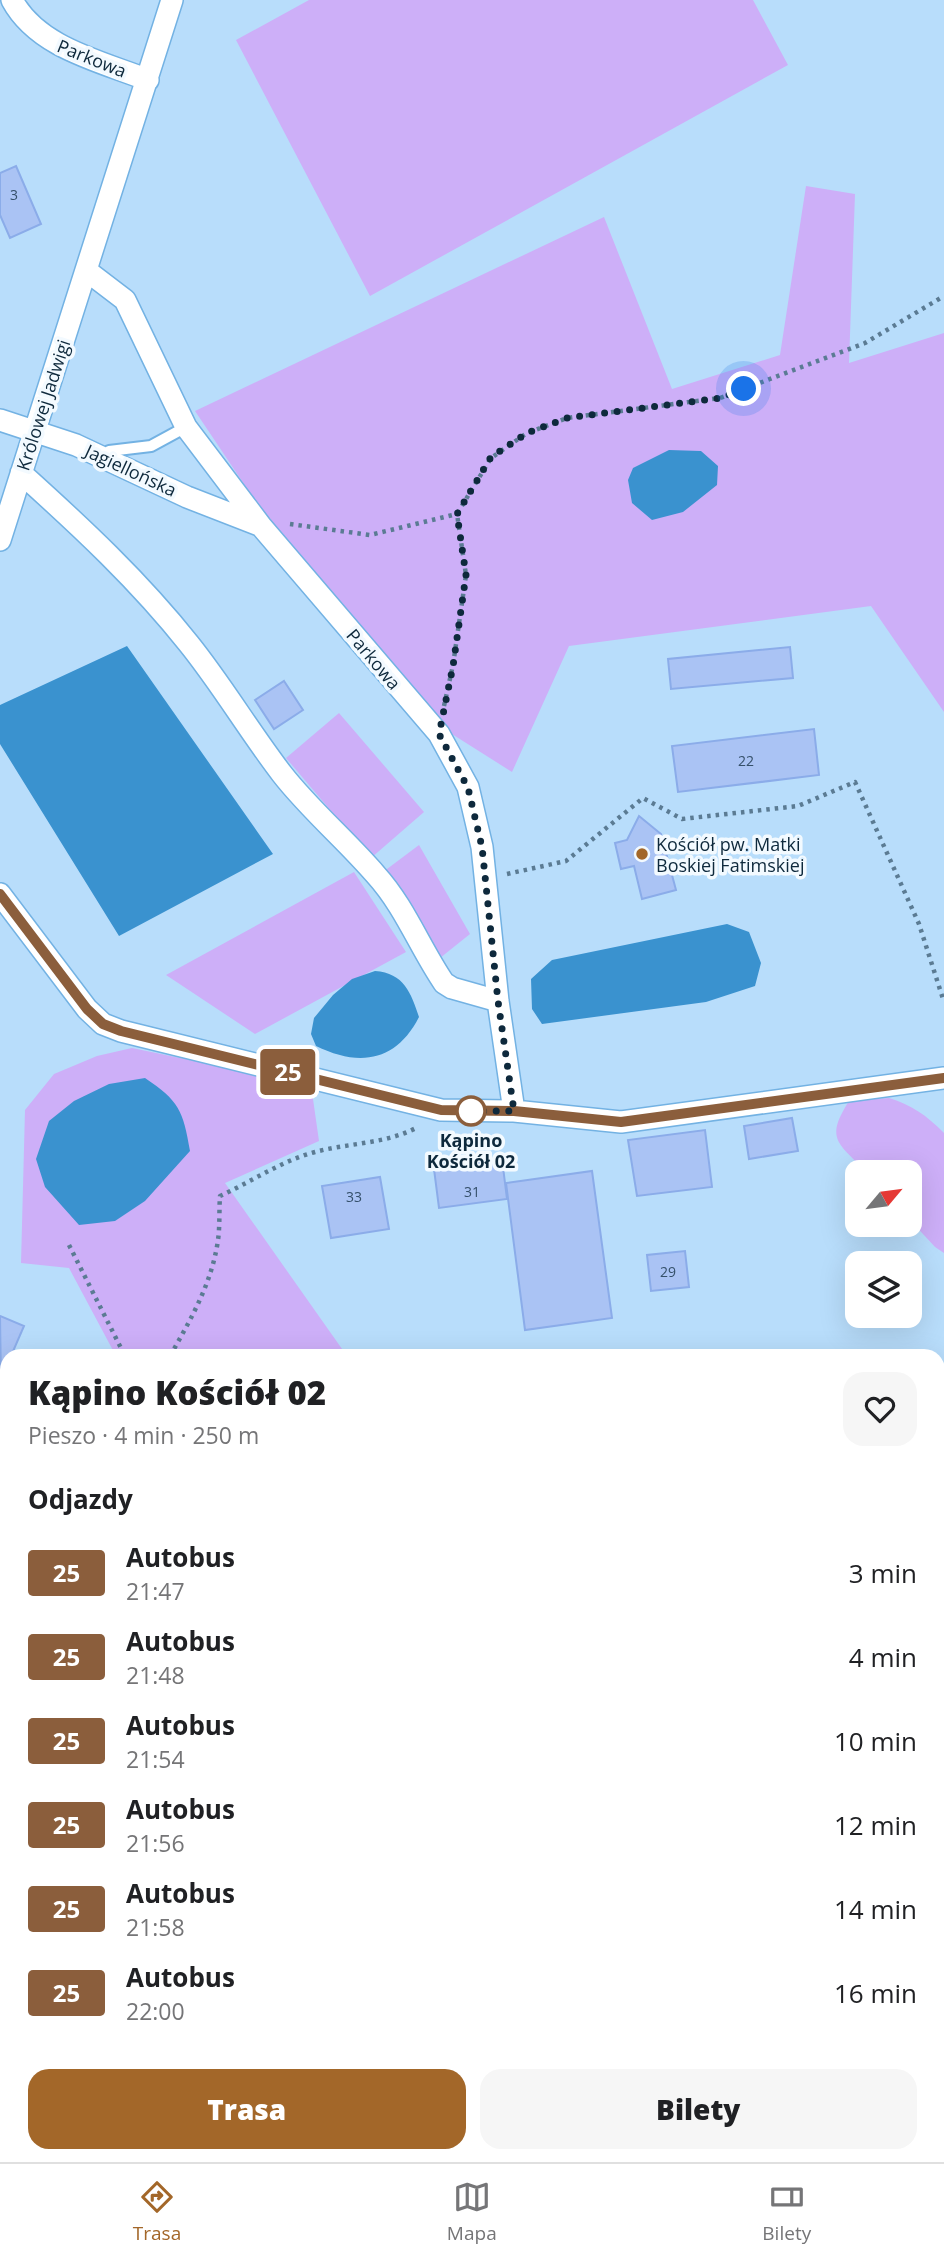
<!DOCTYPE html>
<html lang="pl">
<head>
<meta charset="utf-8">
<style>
  body { margin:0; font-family:"Open Sans",sans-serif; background:#f6f6f6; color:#202124; height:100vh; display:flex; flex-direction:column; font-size:26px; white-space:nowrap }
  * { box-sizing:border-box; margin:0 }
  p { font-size:23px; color:#757577 }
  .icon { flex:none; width:38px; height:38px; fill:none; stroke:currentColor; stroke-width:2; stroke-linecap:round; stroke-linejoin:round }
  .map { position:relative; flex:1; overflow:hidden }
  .side { position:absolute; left:0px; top:1349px; width:945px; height:814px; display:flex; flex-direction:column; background:#fff; border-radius:21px 21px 0 0; box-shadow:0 7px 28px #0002 }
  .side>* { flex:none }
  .badge { padding:0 14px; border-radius:5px; font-size:24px; line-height:46px }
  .needle { width:46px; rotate:61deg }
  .fabs { position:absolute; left:845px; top:1160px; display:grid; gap:14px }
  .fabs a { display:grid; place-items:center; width:77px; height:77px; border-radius:14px; background:#fff; box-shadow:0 7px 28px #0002; font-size:35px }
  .you { position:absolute; width:35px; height:35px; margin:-18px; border:5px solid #fff; border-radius:50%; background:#1a73e8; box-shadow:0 0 0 10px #1a73e833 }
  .map>.badge { position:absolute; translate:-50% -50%; box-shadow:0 0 0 4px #fff }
  h2 { padding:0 28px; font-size:26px; line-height:63px }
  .round { display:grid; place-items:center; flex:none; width:74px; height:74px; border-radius:21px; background:#f6f6f6 }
  .headline { display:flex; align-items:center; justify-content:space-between; height:119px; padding:0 28px }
  h1 { font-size:33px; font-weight:800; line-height:52px }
  .cta { display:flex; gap:14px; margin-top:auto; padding:14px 28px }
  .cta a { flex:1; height:80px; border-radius:21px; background:#a36729; color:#fff; font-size:28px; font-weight:800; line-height:80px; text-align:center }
  .cta a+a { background:#f6f6f6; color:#202124 }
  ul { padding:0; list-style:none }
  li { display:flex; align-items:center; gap:21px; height:84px; padding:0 28px }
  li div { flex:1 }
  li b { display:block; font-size:26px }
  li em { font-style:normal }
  li .badge { min-width:77px; font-weight:700; text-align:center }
  .dock { display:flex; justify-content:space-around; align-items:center; height:98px; border-top:2px solid #e0e0e0; background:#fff; font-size:19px; color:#757577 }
  .dock a { display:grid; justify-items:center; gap:4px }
  .dock .current { color:#a36729 }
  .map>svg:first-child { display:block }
  .green { fill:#cdaff8 }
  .water { fill:#3a92cf }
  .building { fill:#aac3f4; stroke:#8bace9; stroke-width:2 }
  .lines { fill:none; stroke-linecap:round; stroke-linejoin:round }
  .lane-casing { stroke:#73b2e3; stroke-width:14 }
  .street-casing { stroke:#73b2e3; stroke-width:24 }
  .path { stroke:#5b7b93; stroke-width:4.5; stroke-dasharray:3.5 5; stroke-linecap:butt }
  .lane { stroke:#fff; stroke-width:10 }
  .street { stroke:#fff; stroke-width:21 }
  .line-casing { stroke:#fff; stroke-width:16 }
  .line { stroke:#8b5e3c; stroke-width:10 }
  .walk { stroke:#0e293c; stroke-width:7; stroke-dasharray:0 12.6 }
  .poi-dot { fill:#a36729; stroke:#f3faff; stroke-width:2.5 }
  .stop-dot { fill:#fff; stroke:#8b5e3c; stroke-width:3.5 }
  .labels { text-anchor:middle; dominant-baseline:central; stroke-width:7; stroke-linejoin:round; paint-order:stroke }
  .number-label { font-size:14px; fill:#35506a }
  .street-label { font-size:18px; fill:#0e293c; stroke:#f3faff }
  .poi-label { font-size:18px; fill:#0e293c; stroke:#f3faff; text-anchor:start }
  .stop-label { font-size:18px; font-weight:bold; fill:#0e293c; stroke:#f3faff }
</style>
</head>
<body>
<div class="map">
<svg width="944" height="2162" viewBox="0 0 944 2162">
  <rect width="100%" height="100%" fill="#b8ddfb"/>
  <path class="green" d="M 309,0 L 753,0 L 788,65 L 370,296 L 236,40 Z
    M 806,186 L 855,194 L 849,363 L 944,333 L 944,712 L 871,606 L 569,646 L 512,772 L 444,729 L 266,517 L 195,411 L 604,217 L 672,389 L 780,355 Z
    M 339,713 L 424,812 L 371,858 L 286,758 Z
    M 419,845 L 470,934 L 435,962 L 379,875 Z
    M 354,872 L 406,952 L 255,1034 L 166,975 Z
    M 132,1048 L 311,1085 L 319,1141 L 225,1183 L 347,1356 L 116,1356 L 69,1268 L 21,1263 L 25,1110 L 54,1074 L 97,1056 Z
    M 889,1098 C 912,1105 926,1115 944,1133 L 944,1253 L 935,1247 L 910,1220 L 910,1172 L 866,1172 C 839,1143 824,1140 849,1101 Z
    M 0,1386 L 7,1389 L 7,2156 L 636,2156 L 629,2162 L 0,2162 Z"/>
  <path class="water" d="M 669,450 L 701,451 L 718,466 L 717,485 L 683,512 L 652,520 L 632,503 L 628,480 L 633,468 Z
    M 127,646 L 273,854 L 119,936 L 0,744 L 0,705 Z
    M 727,924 L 749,932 L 761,963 L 755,986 L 706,1002 L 542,1024 L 532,1009 L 531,979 L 552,960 Z
    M 375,971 C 404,973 411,993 419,1017 C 396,1062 359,1067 316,1046 L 311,1034 L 314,1018 L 333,995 L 352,979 Z
    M 145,1078 C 179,1101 183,1110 190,1151 L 145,1201 L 115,1221 L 79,1225 L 45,1187 L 36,1159 L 49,1121 L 74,1101 L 109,1084 Z"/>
  <path class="building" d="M 16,166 L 41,224 L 10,238 L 0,215 L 0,173 Z
    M 790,647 L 793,678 L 671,689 L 668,659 Z
    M 284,681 L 303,710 L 274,729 L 255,700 Z
    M 814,729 L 819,775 L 678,792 L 672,746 Z
    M 639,816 L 661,834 L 676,890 L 642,899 L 634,866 L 621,869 L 615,843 L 627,840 Z
    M 792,1118 L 798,1151 L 749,1159 L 744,1126 Z
    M 705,1130 L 712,1187 L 637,1196 L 628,1140 Z
    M 502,1159 L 507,1199 L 439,1208 L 434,1169 Z
    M 592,1171 L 612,1318 L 525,1330 L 506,1183 Z
    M 380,1177 L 389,1229 L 331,1238 L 322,1186 Z
    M 685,1251 L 689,1287 L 651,1291 L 647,1255 Z
    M 0,1316 L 24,1326 L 11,1356 L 7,1356 L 7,1366 L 1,1382 Z"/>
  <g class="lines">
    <defs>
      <path id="lane" d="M 105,457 L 109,451 L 151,446 L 186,427"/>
      <path id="street" d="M 12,0 C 38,48 100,61 148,80
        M 87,271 L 125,300 L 186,427 L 261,526 L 439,734 L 468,787 L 482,847 L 498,1001 L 514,1111
        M 0,420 L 76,445 L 187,497 L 259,525
        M 21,473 C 81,527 139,581 189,644 C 222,685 249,731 282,774 C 310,810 346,840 376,875 C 405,907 420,948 444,983 L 452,988 L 498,1001
        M 0,540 L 172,0
        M 0,894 L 87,1009 L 103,1024 L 121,1031 L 441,1110 L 514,1111 L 621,1122 L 944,1078
        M 707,2156 L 717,2162"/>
    </defs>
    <use href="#lane" class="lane-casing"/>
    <use href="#street" class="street-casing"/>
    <path class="path" d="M 290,524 L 370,535 L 457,514
      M 444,706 L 453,665 L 466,575 L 457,514 L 491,458 L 527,433 L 567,418 L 720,398 L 865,343 L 944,296
      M 507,874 L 566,861 L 643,798 L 682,819 L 798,806 L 855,782 L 919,924 L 944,1002
      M 69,1245 L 125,1356
      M 170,1356 C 191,1319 212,1283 218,1240 C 220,1226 219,1210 220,1196 C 251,1182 281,1161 315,1152 C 348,1143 385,1144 416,1128
      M 16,2162 L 16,2156"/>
    <use href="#lane" class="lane"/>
    <use href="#street" class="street"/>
  </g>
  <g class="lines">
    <defs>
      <path id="line" d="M 0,894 L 87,1009 L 103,1024 L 121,1031 L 441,1110 L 514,1111 L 621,1122 L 944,1078"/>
    </defs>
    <use href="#line" class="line-casing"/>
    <use href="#line" class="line"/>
    <path class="walk" d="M 471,1111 L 514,1111 L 498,1001 L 482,847 L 468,788 L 439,734 L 453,666 L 466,575 L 457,514 L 491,457 L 527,433 L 567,418 L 720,398 L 744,389"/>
  </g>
  <circle class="poi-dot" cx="642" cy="854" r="7"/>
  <circle class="stop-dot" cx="471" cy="1111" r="14"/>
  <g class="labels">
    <g class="number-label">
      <text x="14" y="194">3</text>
      <text x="746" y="760">22</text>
      <text x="472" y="1191">31</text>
      <text x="354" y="1196">33</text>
      <text x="668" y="1271">29</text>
    </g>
    <g class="street-label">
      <text transform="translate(92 58) rotate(22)">Parkowa</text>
      <text transform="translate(43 405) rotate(-72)">Królowej Jadwigi</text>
      <text transform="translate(131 470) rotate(25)">Jagiellońska</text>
      <text transform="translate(374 659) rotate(50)">Parkowa</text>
    </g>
    <g class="poi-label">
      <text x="656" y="844">Kościół pw. Matki<tspan x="656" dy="21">Boskiej Fatimskiej</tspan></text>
    </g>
    <g class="stop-label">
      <text x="471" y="1140">Kąpino<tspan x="471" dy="21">Kościół 02</tspan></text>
    </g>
  </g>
</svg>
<div class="fabs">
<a><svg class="needle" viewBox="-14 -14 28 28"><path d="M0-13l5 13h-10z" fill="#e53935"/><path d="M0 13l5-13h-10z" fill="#757577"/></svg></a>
<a><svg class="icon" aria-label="layers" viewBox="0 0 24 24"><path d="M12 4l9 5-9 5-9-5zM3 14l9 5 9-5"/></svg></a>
</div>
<div class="you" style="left:744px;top:389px"></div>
<b class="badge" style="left:288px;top:1072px;background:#8b5e3c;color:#fff">25</b>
<section class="side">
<div class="headline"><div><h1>Kąpino Kościół 02</h1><p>Pieszo · 4 min · 250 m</p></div><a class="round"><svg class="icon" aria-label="heart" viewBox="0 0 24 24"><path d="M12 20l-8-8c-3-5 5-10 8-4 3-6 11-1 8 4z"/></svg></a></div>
<h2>Odjazdy</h2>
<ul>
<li><span class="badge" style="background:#8b5e3c;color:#fff">25</span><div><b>Autobus</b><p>21:47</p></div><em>3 min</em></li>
<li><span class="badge" style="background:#8b5e3c;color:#fff">25</span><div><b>Autobus</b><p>21:48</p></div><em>4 min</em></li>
<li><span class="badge" style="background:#8b5e3c;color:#fff">25</span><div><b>Autobus</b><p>21:54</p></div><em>10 min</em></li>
<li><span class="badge" style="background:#8b5e3c;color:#fff">25</span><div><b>Autobus</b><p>21:56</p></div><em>12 min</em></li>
<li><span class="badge" style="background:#8b5e3c;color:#fff">25</span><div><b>Autobus</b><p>21:58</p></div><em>14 min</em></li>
<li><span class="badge" style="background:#8b5e3c;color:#fff">25</span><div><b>Autobus</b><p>22:00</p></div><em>16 min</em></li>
</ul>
<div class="cta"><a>Trasa</a><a>Bilety</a></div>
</section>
</div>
<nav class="dock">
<a class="current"><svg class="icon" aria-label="directions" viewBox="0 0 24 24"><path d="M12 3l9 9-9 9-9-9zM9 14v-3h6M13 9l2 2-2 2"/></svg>Trasa</a>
<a><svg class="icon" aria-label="map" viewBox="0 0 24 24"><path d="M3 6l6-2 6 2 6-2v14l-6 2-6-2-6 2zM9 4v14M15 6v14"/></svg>Mapa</a>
<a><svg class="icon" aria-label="tickets" viewBox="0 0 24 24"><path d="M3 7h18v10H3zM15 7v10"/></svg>Bilety</a>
</nav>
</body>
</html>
